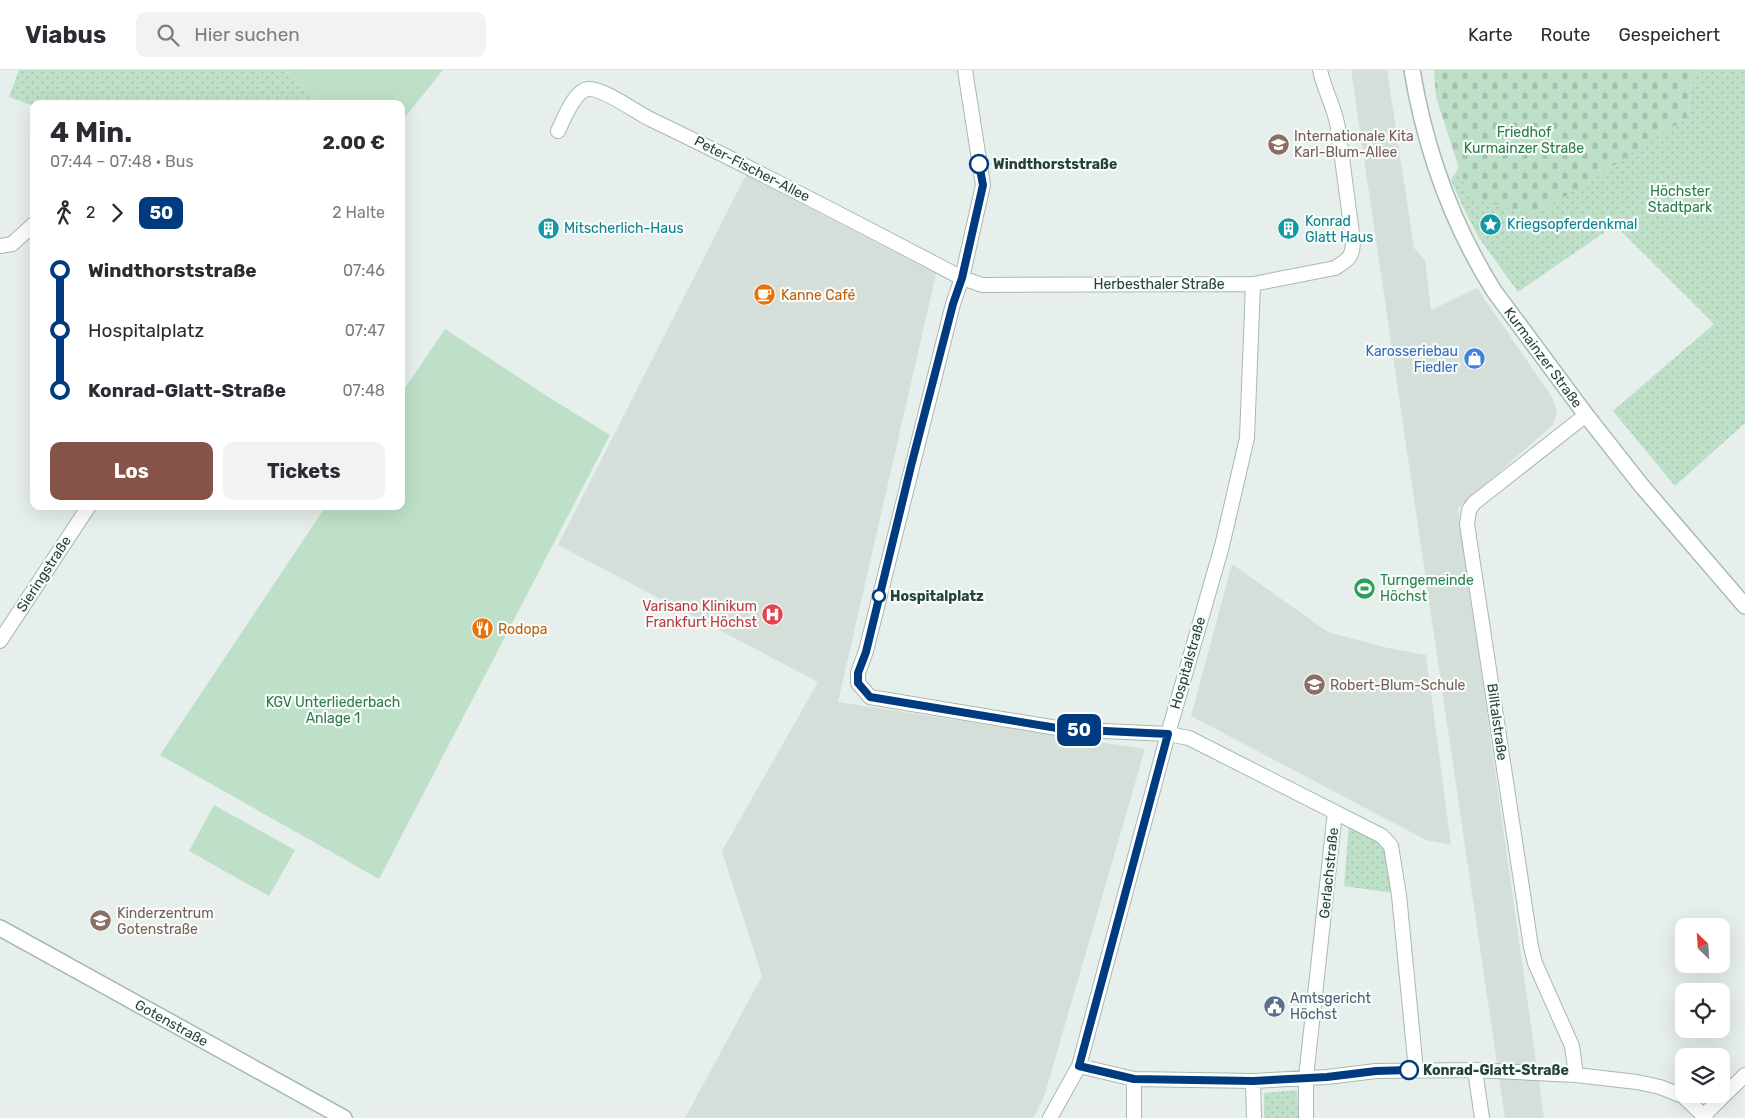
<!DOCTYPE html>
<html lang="de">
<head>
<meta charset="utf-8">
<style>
  body { margin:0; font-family:Rubik,sans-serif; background:#f2f2f3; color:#2b2b33; height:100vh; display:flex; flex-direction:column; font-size:19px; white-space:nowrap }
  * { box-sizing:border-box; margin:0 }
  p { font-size:16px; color:#7c7c81 }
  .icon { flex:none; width:28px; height:28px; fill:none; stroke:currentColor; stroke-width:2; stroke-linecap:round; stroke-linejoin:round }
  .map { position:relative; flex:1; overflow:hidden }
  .details { position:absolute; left:30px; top:30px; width:375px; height:410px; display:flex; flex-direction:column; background:#fff; border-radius:10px; box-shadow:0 5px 20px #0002 }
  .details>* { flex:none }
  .badge { padding:0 10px; border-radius:8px; font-size:18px; line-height:32px }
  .needle { width:32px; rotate:335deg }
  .buttons { position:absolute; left:1675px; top:848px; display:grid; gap:10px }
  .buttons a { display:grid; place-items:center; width:55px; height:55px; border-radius:10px; background:#fff; box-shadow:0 5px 20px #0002; font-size:25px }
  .map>.badge { position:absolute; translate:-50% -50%; box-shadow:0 0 0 2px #fff }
  .legs { display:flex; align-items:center; gap:8px; height:55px; padding:0 20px; font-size:16px }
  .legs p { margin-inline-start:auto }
  .headline { display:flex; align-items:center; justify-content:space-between; height:85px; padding:0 20px }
  h1 { font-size:28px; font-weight:700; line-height:38px }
  .action { display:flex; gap:10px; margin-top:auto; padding:10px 20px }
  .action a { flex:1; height:58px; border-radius:10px; background:#855347; color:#fff; font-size:20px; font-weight:700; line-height:58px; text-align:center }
  .action a+a { background:#f2f2f3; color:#2b2b33 }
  ul { padding:0 20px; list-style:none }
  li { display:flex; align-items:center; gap:18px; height:60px; font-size:19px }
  li i { display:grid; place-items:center; width:8px; height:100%; margin:0 6px; background:currentColor }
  li i::after { content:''; width:12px; height:12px; margin:-6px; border:4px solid; border-radius:50%; background:#fff }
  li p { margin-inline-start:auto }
  li:first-child i { background:linear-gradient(#0000 50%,currentColor 0) }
  li:last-child i { background:linear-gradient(currentColor 50%,#0000 0) }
  header { display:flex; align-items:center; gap:30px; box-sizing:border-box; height:70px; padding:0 25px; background:#fff; border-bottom:1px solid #e1e1e2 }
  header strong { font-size:24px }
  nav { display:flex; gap:28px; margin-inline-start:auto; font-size:18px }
  .search { width:350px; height:45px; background:#f2f2f3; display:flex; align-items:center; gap:12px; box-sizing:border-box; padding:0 18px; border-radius:10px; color:#7c7c81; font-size:19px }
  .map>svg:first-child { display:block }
  .built { fill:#d4dfda }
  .grass { fill:url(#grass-dots) }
  .cemetery { fill:url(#cemetery-stones) }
  .garden { fill:#bfe0c8 }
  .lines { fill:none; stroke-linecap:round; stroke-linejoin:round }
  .minor-casing { stroke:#a8b8b2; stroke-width:16 }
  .secondary-casing { stroke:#a4bbb3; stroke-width:18 }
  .minor { stroke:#fff; stroke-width:14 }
  .secondary { stroke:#fff; stroke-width:15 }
  .line-1-casing { stroke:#fff; stroke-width:11 }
  .line-1 { stroke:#003b80; stroke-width:8 }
  .stop-1-dot { fill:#fff; stroke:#003b80; stroke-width:2.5 }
  .labels { text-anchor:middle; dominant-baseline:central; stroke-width:4.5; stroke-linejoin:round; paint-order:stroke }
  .park-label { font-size:14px; fill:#2d7a4b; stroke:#f7fbf9 }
  .education-label { font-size:14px; fill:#785e54; stroke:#f7fbf9; text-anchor:start }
  .stop-label { font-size:14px; font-weight:bold; fill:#24423a; stroke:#f7fbf9; text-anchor:start }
  .street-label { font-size:14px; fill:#24423a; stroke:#f7fbf9 }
  .culture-label { font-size:14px; fill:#0d838f; stroke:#f7fbf9; text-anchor:start }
  .food-label { font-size:14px; fill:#c56008; stroke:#f7fbf9; text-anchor:start }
  .shop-label { font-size:14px; fill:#366cbe; stroke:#f7fbf9; text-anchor:end }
  .leisure-label { font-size:14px; fill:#27864d; stroke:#f7fbf9; text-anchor:start }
  .health-label { font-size:14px; fill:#be3a42; stroke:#f7fbf9; text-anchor:end }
  .service-label { font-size:14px; fill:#4e5e75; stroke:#f7fbf9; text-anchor:start }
</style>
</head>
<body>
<header>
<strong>Viabus</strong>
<div class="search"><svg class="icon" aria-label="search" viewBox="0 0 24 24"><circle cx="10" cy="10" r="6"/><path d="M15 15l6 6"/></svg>Hier suchen</div>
<nav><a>Karte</a><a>Route</a><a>Gespeichert</a></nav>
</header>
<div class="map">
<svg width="1745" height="1048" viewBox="0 0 1745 1048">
  <defs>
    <pattern id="grass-dots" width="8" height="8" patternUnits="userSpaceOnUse" patternTransform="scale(1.25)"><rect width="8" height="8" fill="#bfe0c8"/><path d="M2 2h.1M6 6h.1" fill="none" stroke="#a4c1ad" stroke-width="1.8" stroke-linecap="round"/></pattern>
    <pattern id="cemetery-stones" width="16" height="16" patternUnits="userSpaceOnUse" patternTransform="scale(1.25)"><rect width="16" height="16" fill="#bfe0c8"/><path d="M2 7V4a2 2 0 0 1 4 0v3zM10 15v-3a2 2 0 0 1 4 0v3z" fill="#a4c1ad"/></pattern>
  </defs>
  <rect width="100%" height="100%" fill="#e6efeb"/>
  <path class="built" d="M 1351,0 L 1387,0 L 1414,178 L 1425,190 L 1431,240 L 1477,218 L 1552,327 L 1557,341 L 1553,355 L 1458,438 L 1544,1048 L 1505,1048 Z
    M 746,105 L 936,204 L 838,632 L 1145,679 L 1044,1027 L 1033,1048 L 685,1048 L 762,906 L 722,781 L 818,612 L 558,475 Z
    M 1232,494 L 1328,562 L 1388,578 L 1426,585 L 1451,775 L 1426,770 L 1191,646 Z"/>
  <path class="grass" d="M 19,0 L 285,0 L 323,34 L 34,34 L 34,36 L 9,27 Z
    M 1694,0 L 1745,0 L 1745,353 L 1675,416 L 1613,341 L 1714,254 L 1615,155 L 1518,222 L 1479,168 L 1462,135 L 1451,110 L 1459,97 L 1468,126 L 1687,49 Z
    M 1349,754 L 1377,765 L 1387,784 L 1392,823 L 1344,816 Z
    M 1297,1020 L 1298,1048 L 1264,1048 L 1264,1023 Z"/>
  <path class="cemetery" d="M 1434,0 L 1694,0 L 1687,48 L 1535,146 L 1468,126 L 1436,27 Z"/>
  <path class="garden" d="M 285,0 L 443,0 L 401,52 L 401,34 L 323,34 Z
    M 445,259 L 550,328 L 610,365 L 379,809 L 160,685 L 326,436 L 401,436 L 401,324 Z
    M 214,735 L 295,780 L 269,826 L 189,781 Z"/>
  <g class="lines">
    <defs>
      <path id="minor" d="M 965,0 L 983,115 L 962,208 L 953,234 L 866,581 L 858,603 L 858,613 L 870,627 L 1063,659 L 1168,664 L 1189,668 L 1382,766 L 1391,776 L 1399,825 L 1416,1000
        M 558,61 C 564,49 574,21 588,19 C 602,17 637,43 652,50 C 757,100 859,154 962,208 L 982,215 L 1253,214 L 1335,198 C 1348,190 1353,187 1353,171 L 1338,58 C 1335,38 1324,20 1320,0
        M 0,176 L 12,174 L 34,154
        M 0,571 L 89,436
        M 1079,996 L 1134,1009 L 1253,1011 L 1327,1007 L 1376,1001 L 1475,1000 L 1576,1005 L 1637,1012 L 1660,1017 L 1683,1026 L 1706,1048
        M 1475,1000 L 1482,1048
        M 1576,1005 L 1572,976 L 1535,893 L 1531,877 L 1467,454 L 1469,440 L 1474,433 L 1586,345
        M 1134,1009 L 1134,1048
        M 1253,1011 L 1254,1048
        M 1704,1045 L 1745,1005
        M 1050,1048 L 1079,996 L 1168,664 L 1222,476 L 1247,368 L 1253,214
        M 1306,1048 L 1306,1007 L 1335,742"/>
      <g id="secondary">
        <path id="s1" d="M 1412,0 C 1425,78 1452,154 1494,221 L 1586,345 L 1641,415 L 1745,536"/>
        <path id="s2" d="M 0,858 L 344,1048"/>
      </g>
    </defs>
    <use href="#minor" class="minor-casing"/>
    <use href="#secondary" class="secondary-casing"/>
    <use href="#minor" class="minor"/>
    <use href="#secondary" class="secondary"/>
  </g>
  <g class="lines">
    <defs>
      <path id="line-1" d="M 979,94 L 983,115 L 962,208 L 953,234 L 911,396 L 866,582 L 858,603 L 858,613 L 870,627 L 1063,659 L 1168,664 L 1079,996 L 1134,1009 L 1253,1011 L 1327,1007 L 1376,1001 L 1409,1000"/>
    </defs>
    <use href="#line-1" class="line-1-casing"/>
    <use href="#line-1" class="line-1"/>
  </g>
  <defs>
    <symbol id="school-disc" viewBox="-11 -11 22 22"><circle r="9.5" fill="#8d6e63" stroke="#f7fbf9"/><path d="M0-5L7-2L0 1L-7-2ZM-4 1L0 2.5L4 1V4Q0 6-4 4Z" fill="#fff"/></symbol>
    <symbol id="sight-disc" viewBox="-11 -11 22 22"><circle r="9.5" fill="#0f9aa8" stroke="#f7fbf9"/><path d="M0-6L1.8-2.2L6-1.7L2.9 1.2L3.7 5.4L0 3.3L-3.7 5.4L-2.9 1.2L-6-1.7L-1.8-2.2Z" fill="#fff"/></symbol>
    <symbol id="building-disc" viewBox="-11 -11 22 22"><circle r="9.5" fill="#0f9aa8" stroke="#f7fbf9"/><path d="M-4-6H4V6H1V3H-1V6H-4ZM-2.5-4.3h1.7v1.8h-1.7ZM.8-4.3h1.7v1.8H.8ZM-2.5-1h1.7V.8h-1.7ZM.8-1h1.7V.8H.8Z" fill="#fff"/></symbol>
    <symbol id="cafe-disc" viewBox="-11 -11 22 22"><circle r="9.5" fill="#e8710a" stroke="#f7fbf9"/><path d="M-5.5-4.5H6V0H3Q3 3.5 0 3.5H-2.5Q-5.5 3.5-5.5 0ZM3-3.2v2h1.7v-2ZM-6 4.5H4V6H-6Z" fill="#fff"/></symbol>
    <symbol id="shop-disc" viewBox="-11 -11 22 22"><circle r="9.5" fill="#3f7fe0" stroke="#f7fbf9"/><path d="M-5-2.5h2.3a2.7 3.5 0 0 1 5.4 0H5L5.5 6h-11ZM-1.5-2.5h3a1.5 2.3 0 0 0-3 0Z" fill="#fff"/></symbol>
    <symbol id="stadium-disc" viewBox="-11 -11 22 22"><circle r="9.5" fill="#2e9e5b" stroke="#f7fbf9"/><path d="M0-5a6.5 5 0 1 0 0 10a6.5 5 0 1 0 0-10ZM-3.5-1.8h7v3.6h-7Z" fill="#fff"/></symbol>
    <symbol id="hospital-disc" viewBox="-11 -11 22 22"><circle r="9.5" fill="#e0444e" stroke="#f7fbf9"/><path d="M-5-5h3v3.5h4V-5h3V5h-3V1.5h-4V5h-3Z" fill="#fff"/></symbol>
    <symbol id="restaurant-disc" viewBox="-11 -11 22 22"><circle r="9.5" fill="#e8710a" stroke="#f7fbf9"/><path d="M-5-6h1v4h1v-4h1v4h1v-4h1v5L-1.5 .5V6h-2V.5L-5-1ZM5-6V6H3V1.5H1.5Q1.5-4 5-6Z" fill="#fff"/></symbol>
    <symbol id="civic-disc" viewBox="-11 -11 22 22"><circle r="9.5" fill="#5c6f8a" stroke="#f7fbf9"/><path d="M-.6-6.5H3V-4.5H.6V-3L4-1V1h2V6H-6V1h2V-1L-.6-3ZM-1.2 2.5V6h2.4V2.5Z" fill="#fff"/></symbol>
  </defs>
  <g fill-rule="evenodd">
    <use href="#school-disc" x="1266" y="62" width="25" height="25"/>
    <use href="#sight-disc" x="1478" y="142" width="25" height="25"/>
    <use href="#building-disc" x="536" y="146" width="25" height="25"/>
    <use href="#building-disc" x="1276" y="146" width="25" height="25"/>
    <use href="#cafe-disc" x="752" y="212" width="25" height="25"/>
    <use href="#shop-disc" x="1462" y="276" width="25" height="25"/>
    <use href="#stadium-disc" x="1352" y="506" width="25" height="25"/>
    <use href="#hospital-disc" x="760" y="532" width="25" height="25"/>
    <use href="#restaurant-disc" x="470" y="546" width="25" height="25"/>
    <use href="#school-disc" x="1302" y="602" width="25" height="25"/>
    <use href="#school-disc" x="88" y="838" width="25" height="25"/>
    <use href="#civic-disc" x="1262" y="924" width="25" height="25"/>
  </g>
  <g class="stop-1-dot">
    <circle cx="979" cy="94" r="9"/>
    <circle cx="879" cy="526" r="6"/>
    <circle cx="1409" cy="1000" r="9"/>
  </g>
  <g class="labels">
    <g class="park-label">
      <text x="1524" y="62">Friedhof<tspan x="1524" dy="16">Kurmainzer Straße</tspan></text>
      <text x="1680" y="121">Höchster<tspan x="1680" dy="16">Stadtpark</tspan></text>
      <text x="333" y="632">KGV Unterliederbach<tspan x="333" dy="16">Anlage 1</tspan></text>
    </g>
    <g class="education-label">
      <text x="1294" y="66">Internationale Kita<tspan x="1294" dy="16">Karl-Blum-Allee</tspan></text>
      <text x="1330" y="615">Robert-Blum-Schule</text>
      <text x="117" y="843">Kinderzentrum<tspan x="117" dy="16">Gotenstraße</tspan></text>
    </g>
    <g class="stop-label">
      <text x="993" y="94">Windthorststraße</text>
      <text x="890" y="526">Hospitalplatz</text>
      <text x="1423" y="1000">Konrad-Glatt-Straße</text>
    </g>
    <g class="street-label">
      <text transform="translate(752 99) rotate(27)">Peter-Fischer-Allee</text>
      <text x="1159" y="214">Herbesthaler Straße</text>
      <text stroke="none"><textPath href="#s1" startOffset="320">Kurmainzer Straße</textPath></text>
      <text transform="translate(44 504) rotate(-57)">Sieringstraße</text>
      <text transform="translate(1188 593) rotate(-74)">Hospitalstraße</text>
      <text transform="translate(1497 652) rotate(82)">Billtalstraße</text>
      <text transform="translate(1329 803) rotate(-84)">Gerlachstraße</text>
      <text stroke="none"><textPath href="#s2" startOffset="196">Gotenstraße</textPath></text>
    </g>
    <g class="culture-label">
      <text x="1305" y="151">Konrad<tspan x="1305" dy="16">Glatt Haus</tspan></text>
      <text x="1507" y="154">Kriegsopferdenkmal</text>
      <text x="564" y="158">Mitscherlich-Haus</text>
    </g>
    <g class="food-label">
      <text x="781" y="225">Kanne Café</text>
      <text x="498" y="559">Rodopa</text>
    </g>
    <g class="shop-label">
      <text x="1458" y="281">Karosseriebau<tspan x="1458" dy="16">Fiedler</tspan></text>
    </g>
    <g class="leisure-label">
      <text x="1380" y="510">Turngemeinde<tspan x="1380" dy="16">Höchst</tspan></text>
    </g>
    <g class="health-label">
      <text x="757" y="536">Varisano Klinikum<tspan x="757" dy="16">Frankfurt Höchst</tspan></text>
    </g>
    <g class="service-label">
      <text x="1290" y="928">Amtsgericht<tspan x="1290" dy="16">Höchst</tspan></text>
    </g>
  </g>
</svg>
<div class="buttons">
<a><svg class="needle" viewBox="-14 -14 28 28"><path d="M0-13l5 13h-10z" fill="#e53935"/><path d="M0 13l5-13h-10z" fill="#7c7c81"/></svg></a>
<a><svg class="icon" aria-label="locate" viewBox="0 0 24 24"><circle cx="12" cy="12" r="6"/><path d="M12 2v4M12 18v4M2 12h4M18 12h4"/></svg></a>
<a><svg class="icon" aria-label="layers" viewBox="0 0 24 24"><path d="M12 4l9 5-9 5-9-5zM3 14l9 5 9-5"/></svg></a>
</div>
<b class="badge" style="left:1079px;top:660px;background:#003b80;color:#fff">50</b>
<section class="details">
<div class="headline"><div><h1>4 Min.</h1><p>07:44 – 07:48 · Bus</p></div><b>2.00 €</b></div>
<div class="legs"><svg class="icon" aria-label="walk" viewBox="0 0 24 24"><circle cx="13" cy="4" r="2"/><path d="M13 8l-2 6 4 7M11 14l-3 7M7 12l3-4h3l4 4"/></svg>2<svg class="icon" aria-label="forward" viewBox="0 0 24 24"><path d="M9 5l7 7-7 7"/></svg><b class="badge" style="background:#003b80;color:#fff">50</b><p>2 Halte</p></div>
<ul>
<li><i style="color:#003b80"></i><b>Windthorststraße</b><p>07:46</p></li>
<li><i style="color:#003b80"></i><span>Hospitalplatz</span><p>07:47</p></li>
<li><i style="color:#003b80"></i><b>Konrad-Glatt-Straße</b><p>07:48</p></li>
</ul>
<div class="action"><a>Los</a><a>Tickets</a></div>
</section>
</div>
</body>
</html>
